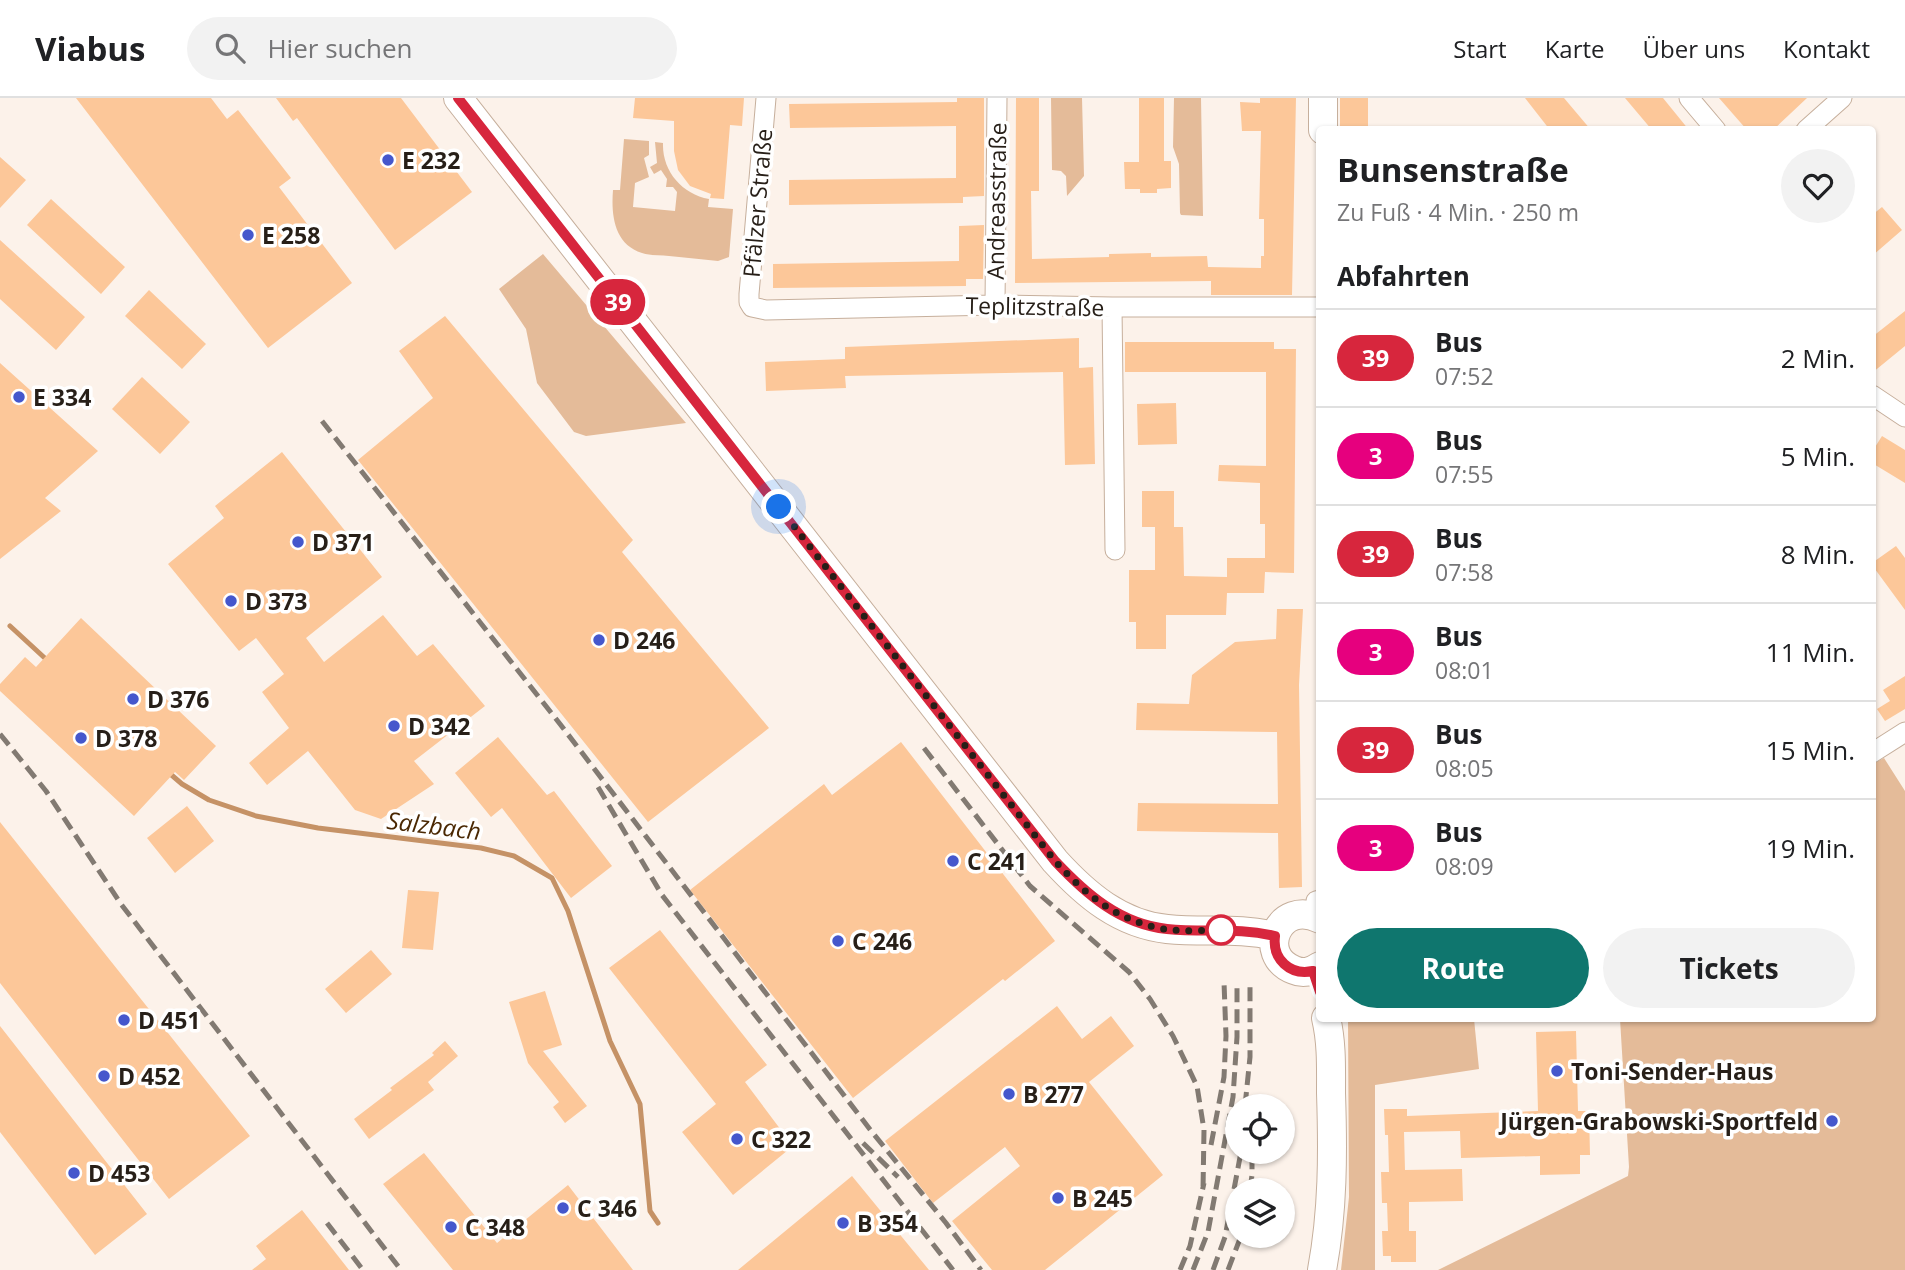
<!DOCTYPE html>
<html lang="de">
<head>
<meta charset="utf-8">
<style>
  body { margin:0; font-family:"Open Sans",sans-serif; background:#f2f2f2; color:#202124; height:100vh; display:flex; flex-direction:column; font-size:26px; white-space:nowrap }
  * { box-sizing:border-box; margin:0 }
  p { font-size:23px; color:#757577 }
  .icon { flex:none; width:38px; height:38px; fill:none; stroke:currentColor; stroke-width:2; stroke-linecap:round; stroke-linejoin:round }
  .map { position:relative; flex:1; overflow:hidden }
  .sheet { position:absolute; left:1316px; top:28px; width:560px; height:896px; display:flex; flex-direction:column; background:#fff; border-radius:7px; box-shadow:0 2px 5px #0004 }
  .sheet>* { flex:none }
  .badge { padding:0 14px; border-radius:23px; font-size:24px; line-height:46px }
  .tools { position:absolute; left:1225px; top:996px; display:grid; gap:14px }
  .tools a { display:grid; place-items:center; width:70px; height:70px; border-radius:50%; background:#fff; box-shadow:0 2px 5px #0004; font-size:35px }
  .you { position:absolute; width:35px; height:35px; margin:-18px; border:5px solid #fff; border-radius:50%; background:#1a73e8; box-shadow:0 0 0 10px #1a73e833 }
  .map>.badge { position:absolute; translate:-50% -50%; box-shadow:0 0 0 4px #fff }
  h2 { padding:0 21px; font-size:26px; line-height:63px }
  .round { display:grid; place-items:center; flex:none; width:74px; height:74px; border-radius:37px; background:#f2f2f2 }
  .summary { display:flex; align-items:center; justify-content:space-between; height:119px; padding:0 21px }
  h1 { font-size:33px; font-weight:700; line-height:52px }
  .action { display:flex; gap:14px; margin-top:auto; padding:14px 21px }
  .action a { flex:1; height:80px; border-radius:42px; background:#0f766e; color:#fff; font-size:28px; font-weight:700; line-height:80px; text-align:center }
  .action a+a { background:#f2f2f2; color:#202124 }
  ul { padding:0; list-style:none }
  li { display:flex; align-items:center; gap:21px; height:98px; padding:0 21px; border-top:2px solid #e0e0e0 }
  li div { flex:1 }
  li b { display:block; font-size:26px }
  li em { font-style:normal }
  li .badge { min-width:77px; font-weight:700; text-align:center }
  header { display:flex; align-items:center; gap:42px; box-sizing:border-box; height:98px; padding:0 35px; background:#fff; border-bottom:2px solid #e0e0e0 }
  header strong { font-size:33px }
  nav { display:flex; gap:38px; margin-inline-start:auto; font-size:24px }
  .search { width:490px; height:63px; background:#f2f2f2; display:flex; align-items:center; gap:18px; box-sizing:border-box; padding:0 24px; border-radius:38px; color:#757577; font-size:26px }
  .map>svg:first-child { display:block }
  .green { fill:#e4bb99 }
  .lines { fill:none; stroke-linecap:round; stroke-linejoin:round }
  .stream { stroke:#c59266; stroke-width:5 }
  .building { fill:#fcc799 }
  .street-casing { stroke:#c6af9c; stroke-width:21 }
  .secondary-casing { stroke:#c6af9c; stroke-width:30 }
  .street { stroke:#fff; stroke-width:19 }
  .secondary { stroke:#fff; stroke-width:28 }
  .rail { stroke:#827a72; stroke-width:5; stroke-dasharray:14 7; stroke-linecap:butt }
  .line-casing { stroke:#fff; stroke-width:16 }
  .line { stroke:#d7263d; stroke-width:10 }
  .walk { stroke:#271f18; stroke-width:7; stroke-dasharray:0 12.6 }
  .poi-dot { fill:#4557cc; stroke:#fff; stroke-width:2.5 }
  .stop-dot { fill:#fff; stroke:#d7263d; stroke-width:3.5 }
  .labels { text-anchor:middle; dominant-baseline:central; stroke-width:7; stroke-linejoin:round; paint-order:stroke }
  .poi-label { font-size:23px; font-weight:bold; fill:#271f18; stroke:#fff; text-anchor:start }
  .street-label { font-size:23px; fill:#271f18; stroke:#fff }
  .water-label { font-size:24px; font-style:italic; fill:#4a2803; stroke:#fff }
</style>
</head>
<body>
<header>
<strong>Viabus</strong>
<div class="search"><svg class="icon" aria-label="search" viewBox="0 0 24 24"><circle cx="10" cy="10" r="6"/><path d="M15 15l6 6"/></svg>Hier suchen</div>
<nav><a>Start</a><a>Karte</a><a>Über uns</a><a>Kontakt</a></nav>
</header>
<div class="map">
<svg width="1905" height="1172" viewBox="0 0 1905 1172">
  <rect width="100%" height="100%" fill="#fcf2ea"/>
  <path class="green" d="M 1051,0 L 1082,0 L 1084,78 L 1067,98 L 1066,78 L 1061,73 L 1052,72 Z
    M 1174,0 L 1201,0 L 1203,118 L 1181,117 L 1180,115 L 1179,66 L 1173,49 Z
    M 624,41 L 649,43 L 649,57 L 644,60 L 649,79 L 635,85 L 633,109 L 675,113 L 677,94 L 673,89 L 666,89 L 667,81 L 661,72 L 654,76 L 650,69 L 657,65 L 655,44 L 663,45 C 662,73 682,96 709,101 L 708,109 L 733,111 L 729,159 L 718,163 C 702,161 686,160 669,158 C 661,157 651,158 642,155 C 614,146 611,117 613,92 L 620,92 Z
    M 543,156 L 686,325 L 586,338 L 574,334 L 537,285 L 526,231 L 499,191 Z
    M 1884,660 L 1905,693 L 1905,1172 L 1438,1172 L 1628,1078 L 1629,1069 L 1620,921 L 1872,920 L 1872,666 Z
    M 1348,921 L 1474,921 L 1479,971 L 1375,987 L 1375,1172 L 1341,1172 L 1349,1099 Z"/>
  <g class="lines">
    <path class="stream" d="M 10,528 L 48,563
      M 168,674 L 182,686 L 209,702 L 256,718 L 318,730 L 481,750 L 514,758 L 552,780 L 568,813 L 610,943 L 640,1006 L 650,1113 L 658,1125"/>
  </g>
  <path class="building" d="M 76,0 L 211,0 L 227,21 L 238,12 L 291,80 L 279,89 L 352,185 L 268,250 Z
    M 276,0 L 401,0 L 472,94 L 395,152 L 297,20 L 293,23 Z
    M 635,0 L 744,0 L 742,28 L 730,27 L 724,101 L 710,100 L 711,96 L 690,88 L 678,72 L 674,53 L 674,23 L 633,20 Z
    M 957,0 L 984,0 L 984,98 L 963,99 L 963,105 L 789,107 L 789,82 L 956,80 L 956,28 L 790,30 L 789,6 L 957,4 Z
    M 1016,0 L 1039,0 L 1039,93 L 1031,93 L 1032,161 L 1109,159 L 1109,156 L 1151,155 L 1151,159 L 1207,158 L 1208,169 L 1261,170 L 1261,158 L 1264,158 L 1264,121 L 1259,121 L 1261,33 L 1242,33 L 1240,4 L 1260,5 L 1260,0 L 1296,0 L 1292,197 L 1211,197 L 1211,183 L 1015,185 Z
    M 1139,0 L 1164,0 L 1164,63 L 1171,63 L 1171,90 L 1157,91 L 1157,95 L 1140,95 L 1140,91 L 1125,91 L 1124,64 L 1139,64 Z
    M 1340,0 L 1368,0 L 1368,32 L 1340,32 Z
    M 1525,0 L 1564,0 L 1591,32 L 1550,32 Z
    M 1625,0 L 1663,0 L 1689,32 L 1652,32 Z
    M 1719,0 L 1807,0 L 1773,32 L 1747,32 Z
    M 0,59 L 26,82 L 0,110 Z
    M 51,101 L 125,169 L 101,196 L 27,127 Z
    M 1882,109 L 1902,132 L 1872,158 L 1872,117 Z
    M 984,127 L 983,181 L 966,181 L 966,188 L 773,190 L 773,166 L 959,163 L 959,128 Z
    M 0,142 L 85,219 L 56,252 L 0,201 Z
    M 149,192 L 206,246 L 182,271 L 125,218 Z
    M 1905,213 L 1905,248 L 1872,275 L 1872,239 Z
    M 445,218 L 633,442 L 622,454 L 769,630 L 648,724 L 358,362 L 433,300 L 399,253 Z
    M 1079,240 L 1079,270 L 1093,269 L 1095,366 L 1065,367 L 1063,274 L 845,278 L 846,290 L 766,293 L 765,264 L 845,261 L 845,249 Z
    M 1125,244 L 1274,244 L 1274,251 L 1296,251 L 1294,475 L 1265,474 L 1264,495 L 1227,495 L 1226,517 L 1166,517 L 1166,551 L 1136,551 L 1136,524 L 1129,524 L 1129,472 L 1155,472 L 1155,429 L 1142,429 L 1142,393 L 1174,393 L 1174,429 L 1183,429 L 1184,478 L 1227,479 L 1227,460 L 1265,460 L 1265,426 L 1260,426 L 1260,385 L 1218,383 L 1219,367 L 1266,368 L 1266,274 L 1125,274 Z
    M 0,265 L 98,353 L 45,400 L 61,413 L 0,461 Z
    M 142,279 L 190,324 L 160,356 L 112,311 Z
    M 1176,305 L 1177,346 L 1138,347 L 1137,306 Z
    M 1882,338 L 1905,352 L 1905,385 L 1872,365 L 1872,354 Z
    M 282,354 L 382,479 L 306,540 L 324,564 L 383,517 L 417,558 L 433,546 L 485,608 L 414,663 L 434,686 L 381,721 L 355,712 L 308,653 L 267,687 L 249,665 L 289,630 L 262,594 L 284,576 L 256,540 L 239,553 L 168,466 L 224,420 L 215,408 Z
    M 1896,448 L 1905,460 L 1905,512 L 1872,467 L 1872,465 Z
    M 1277,511 L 1303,511 L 1299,587 L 1302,789 L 1279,790 L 1278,735 L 1137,733 L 1138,705 L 1278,706 L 1277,634 L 1136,632 L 1137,605 L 1189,606 L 1192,577 L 1235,544 L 1276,541 Z
    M 81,520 L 216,648 L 184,682 L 175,674 L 134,718 L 0,593 L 0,586 L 25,559 L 36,569 Z
    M 1905,578 L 1905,611 L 1885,623 L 1877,611 L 1890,603 L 1883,592 Z
    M 498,639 L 547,697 L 554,693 L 612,768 L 571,800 L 502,710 L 491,719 L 455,675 Z
    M 901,644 L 1055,843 L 1005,883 L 1003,881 L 853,1000 L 690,792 L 824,686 L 832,697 Z
    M 187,708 L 214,743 L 175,775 L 147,740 Z
    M 0,724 L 250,1038 L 169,1101 L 0,885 Z
    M 408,792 L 439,794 L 433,852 L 402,850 Z
    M 660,832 L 767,967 L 745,984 L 793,1048 L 733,1097 L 682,1034 L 716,1006 L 609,870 Z
    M 371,852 L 392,876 L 346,915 L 325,891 Z
    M 545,893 L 562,947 L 543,953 L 587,1008 L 565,1025 L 553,1009 L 559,1004 L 528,965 L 509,904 Z
    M 1057,908 L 1082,941 L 1111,918 L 1134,948 L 1089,984 L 1163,1077 L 1045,1172 L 992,1172 L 952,1123 L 1020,1068 L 1005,1049 L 933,1105 L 885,1043 Z
    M 0,928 L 147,1116 L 95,1157 L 0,1034 Z
    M 1576,933 L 1578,1013 L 1589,1013 L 1590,1057 L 1580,1057 L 1580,1076 L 1540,1077 L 1540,1058 L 1461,1060 L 1460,1033 L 1404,1034 L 1405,1072 L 1462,1071 L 1463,1103 L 1409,1104 L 1409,1133 L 1416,1133 L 1416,1164 L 1391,1164 L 1391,1158 L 1383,1158 L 1382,1133 L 1388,1133 L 1387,1105 L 1382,1105 L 1381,1074 L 1389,1074 L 1388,1037 L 1385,1037 L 1384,1011 L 1407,1011 L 1407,1018 L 1538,1013 L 1536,934 Z
    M 445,943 L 458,958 L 428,984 L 434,992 L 369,1041 L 354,1021 L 392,992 L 390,990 L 434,957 L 432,955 Z
    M 424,1055 L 497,1145 L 568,1087 L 633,1172 L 453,1172 L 383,1086 Z
    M 852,1078 L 929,1172 L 738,1172 Z
    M 302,1112 L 349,1172 L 252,1172 L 266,1161 L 256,1148 Z"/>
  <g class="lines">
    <defs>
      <path id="street" d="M 766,0 L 749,196 L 749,204 L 752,209 L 766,212 L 995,207 L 1112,209 L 1320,209
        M 1689,0 L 1716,32
        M 1806,32 L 1842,0
        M 995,207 L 997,0
        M 1112,209 L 1115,452
        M 1872,297 L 1905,319
        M 1872,655 L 1905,634
        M 1316,803 L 1320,802"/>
      <path id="secondary" d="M 458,0 L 1055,763 C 1086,797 1120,826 1167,831 C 1205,835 1237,829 1275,838
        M 1323,0 L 1323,32
        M 1320,821 C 1279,800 1255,857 1294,872 C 1303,876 1311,874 1320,868
        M 1322,1172 C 1333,1113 1333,1055 1331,995 C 1331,971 1332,945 1326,920"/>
    </defs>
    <use href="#street" class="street-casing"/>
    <use href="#secondary" class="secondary-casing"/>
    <use href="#street" class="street"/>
    <use href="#secondary" class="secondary"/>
    <path class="rail" d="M 322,323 L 560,626 L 872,1034 L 946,1125 L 981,1172
      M 0,636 L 46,693 L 121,806 L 401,1172
      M 924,650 L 1030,788 L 1129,874 L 1150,901 L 1173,938 L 1197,988 L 1204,1032 L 1203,1092
      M 598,689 L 662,797 L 953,1172
      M 1245,1008 L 1250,959 L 1250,886
      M 863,1045 L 898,1079
      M 1211,1047 L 1224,979 L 1226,938 L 1224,884
      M 1250,1092 L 1252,1077 L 1252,1054
      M 327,1125 L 363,1172
      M 1180,1172 L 1190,1148 L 1204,1085
      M 1193,1172 L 1208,1134 L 1233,999 L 1237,939 L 1237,887
      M 1213,1172 L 1225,1139 L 1241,1054
      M 1228,1172 L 1241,1138"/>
  </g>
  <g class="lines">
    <defs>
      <path id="line" d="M 458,0 L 1055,763 C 1086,796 1120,826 1167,831 C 1205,835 1236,829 1275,838 C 1272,861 1290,878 1313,873 L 1320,894"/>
    </defs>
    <use href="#line" class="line-casing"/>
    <use href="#line" class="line"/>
    <path class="walk" d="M 779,409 L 1055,763 C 1087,798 1116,822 1164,831 C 1183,834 1205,832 1224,832 L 1221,832"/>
  </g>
  <g class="poi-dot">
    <circle cx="388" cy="62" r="7"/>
    <circle cx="248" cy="137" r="7"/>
    <circle cx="19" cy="299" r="7"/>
    <circle cx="298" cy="444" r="7"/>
    <circle cx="231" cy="503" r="7"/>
    <circle cx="599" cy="542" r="7"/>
    <circle cx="133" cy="601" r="7"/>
    <circle cx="394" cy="628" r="7"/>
    <circle cx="81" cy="640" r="7"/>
    <circle cx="953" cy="763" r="7"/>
    <circle cx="838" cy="843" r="7"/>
    <circle cx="124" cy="922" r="7"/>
    <circle cx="1557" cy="973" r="7"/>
    <circle cx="104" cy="978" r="7"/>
    <circle cx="1009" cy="996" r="7"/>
    <circle cx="1832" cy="1023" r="7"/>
    <circle cx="737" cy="1041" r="7"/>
    <circle cx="74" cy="1075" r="7"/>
    <circle cx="1058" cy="1100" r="7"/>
    <circle cx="563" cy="1110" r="7"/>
    <circle cx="843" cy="1125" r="7"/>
    <circle cx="451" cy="1129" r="7"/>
  </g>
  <circle class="stop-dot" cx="1221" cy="832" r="14"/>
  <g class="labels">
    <g class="poi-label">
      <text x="402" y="62">E 232</text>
      <text x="262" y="137">E 258</text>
      <text x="33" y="299">E 334</text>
      <text x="312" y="444">D 371</text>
      <text x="245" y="503">D 373</text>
      <text x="613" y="542">D 246</text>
      <text x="147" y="601">D 376</text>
      <text x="408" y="628">D 342</text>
      <text x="95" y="640">D 378</text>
      <text x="967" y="763">C 241</text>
      <text x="852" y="843">C 246</text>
      <text x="138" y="922">D 451</text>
      <text x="1571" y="973">Toni-Sender-Haus</text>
      <text x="118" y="978">D 452</text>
      <text x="1023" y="996">B 277</text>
      <text x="1818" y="1023" text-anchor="end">Jürgen-Grabowski-Sportfeld</text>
      <text x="751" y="1041">C 322</text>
      <text x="88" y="1075">D 453</text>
      <text x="1072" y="1100">B 245</text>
      <text x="577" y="1110">C 346</text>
      <text x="857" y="1125">B 354</text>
      <text x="465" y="1129">C 348</text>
    </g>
    <g class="street-label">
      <text transform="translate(996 103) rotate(-89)">Andreasstraße</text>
      <text transform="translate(757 105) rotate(-85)">Pfälzer Straße</text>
      <text transform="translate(1035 208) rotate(1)">Teplitzstraße</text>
    </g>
    <g class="water-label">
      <text transform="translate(434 727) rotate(7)">Salzbach</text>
    </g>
  </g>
</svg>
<div class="tools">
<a><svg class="icon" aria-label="locate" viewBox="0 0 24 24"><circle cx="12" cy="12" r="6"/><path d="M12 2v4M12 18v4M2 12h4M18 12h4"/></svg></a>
<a><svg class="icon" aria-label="layers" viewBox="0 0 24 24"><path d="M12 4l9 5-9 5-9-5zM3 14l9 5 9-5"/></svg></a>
</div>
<div class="you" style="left:779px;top:409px"></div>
<b class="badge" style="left:618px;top:204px;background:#d7263d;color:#fff">39</b>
<section class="sheet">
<div class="summary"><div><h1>Bunsenstraße</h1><p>Zu Fuß · 4 Min. · 250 m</p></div><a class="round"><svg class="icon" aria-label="heart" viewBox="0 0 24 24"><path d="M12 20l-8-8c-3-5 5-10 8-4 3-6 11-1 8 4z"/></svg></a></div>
<h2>Abfahrten</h2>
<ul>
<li><span class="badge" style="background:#d7263d;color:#fff">39</span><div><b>Bus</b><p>07:52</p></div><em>2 Min.</em></li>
<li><span class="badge" style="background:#e6007e;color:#fff">3</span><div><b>Bus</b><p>07:55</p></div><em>5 Min.</em></li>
<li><span class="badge" style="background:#d7263d;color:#fff">39</span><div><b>Bus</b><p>07:58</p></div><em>8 Min.</em></li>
<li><span class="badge" style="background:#e6007e;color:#fff">3</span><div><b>Bus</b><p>08:01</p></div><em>11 Min.</em></li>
<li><span class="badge" style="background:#d7263d;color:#fff">39</span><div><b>Bus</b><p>08:05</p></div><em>15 Min.</em></li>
<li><span class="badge" style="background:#e6007e;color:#fff">3</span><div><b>Bus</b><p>08:09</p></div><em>19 Min.</em></li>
</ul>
<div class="action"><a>Route</a><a>Tickets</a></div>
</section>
</div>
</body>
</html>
